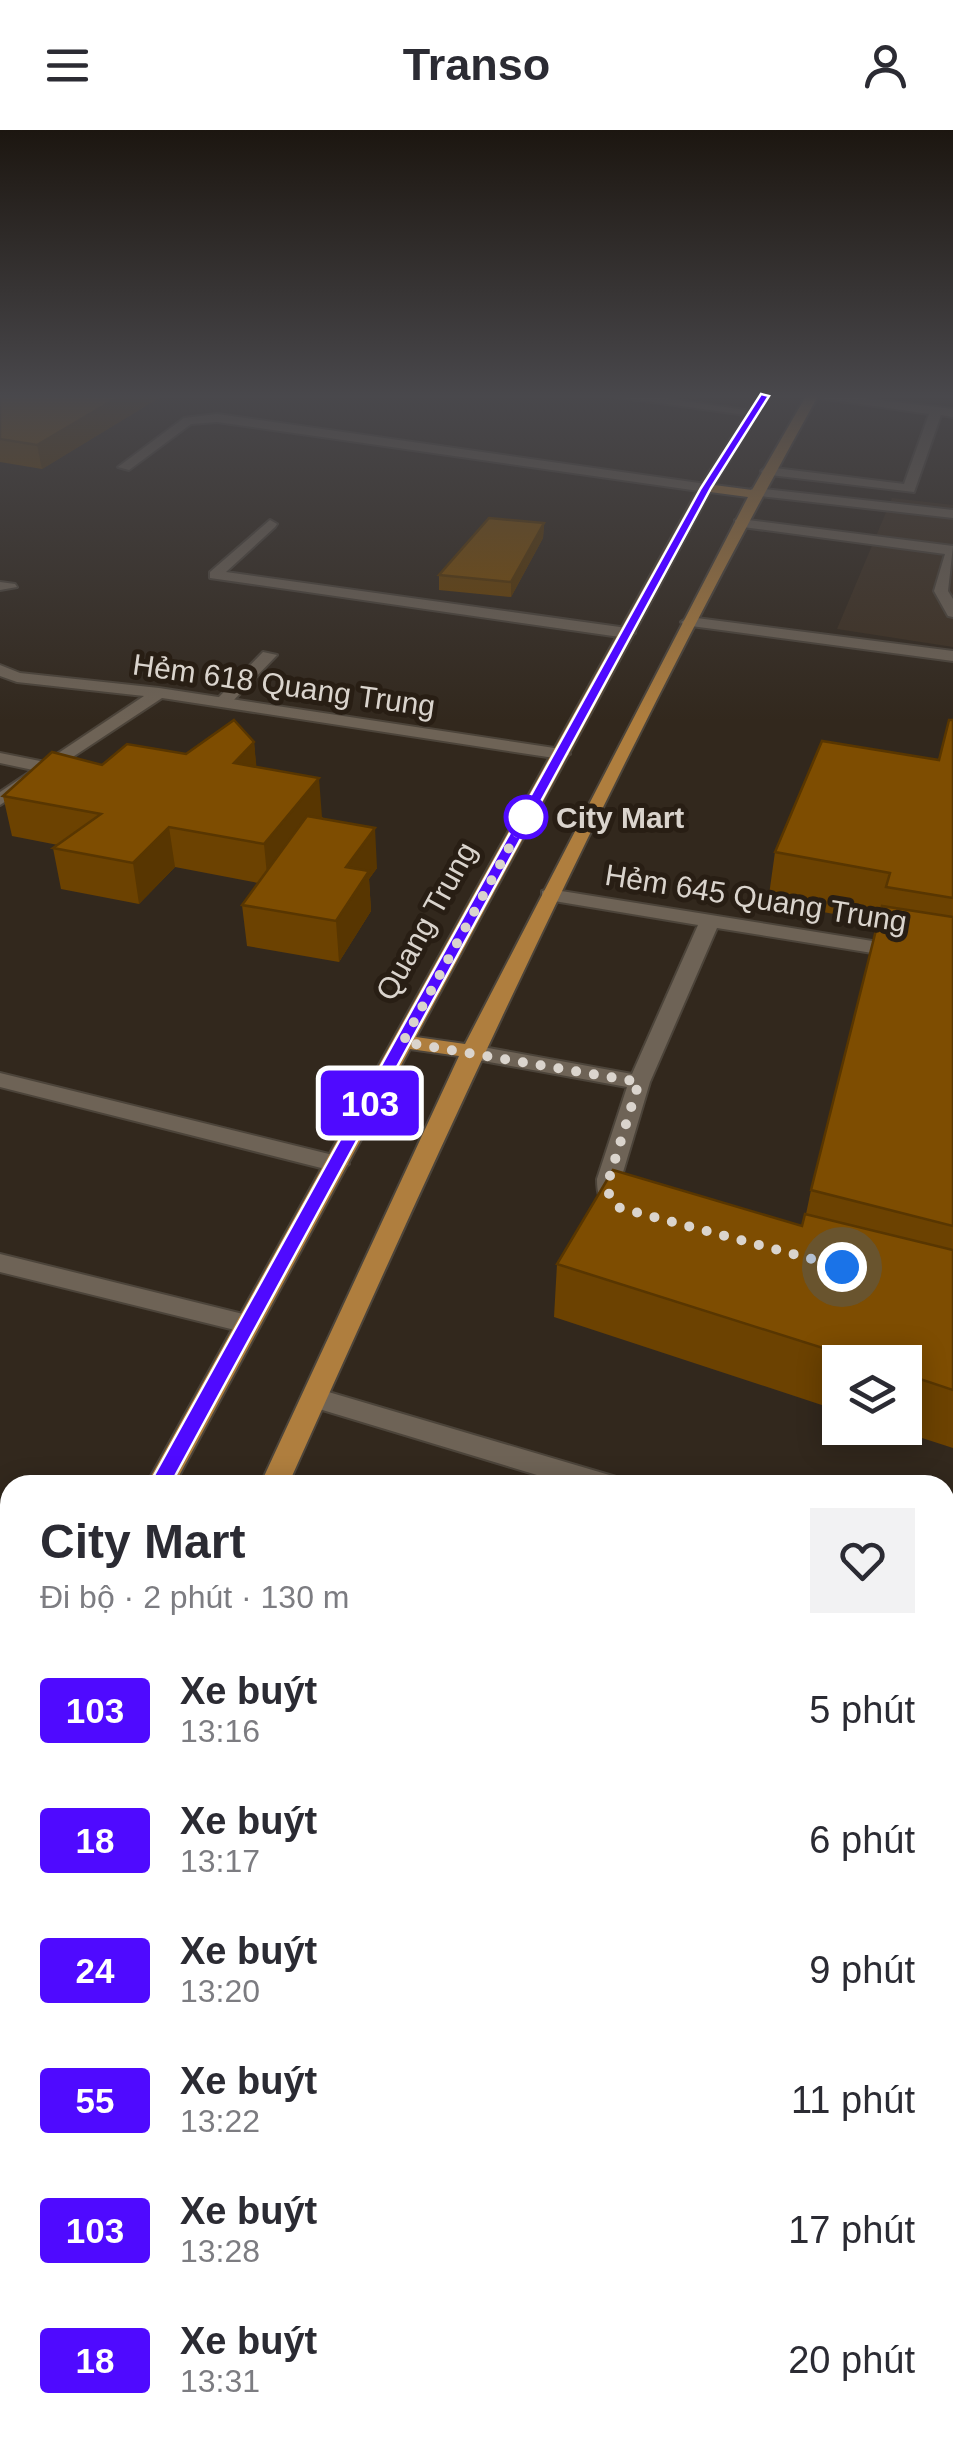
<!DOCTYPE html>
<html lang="vi">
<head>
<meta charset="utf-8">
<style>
  body { margin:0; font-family:Arial,sans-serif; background:#f2f2f3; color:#2b2b33; height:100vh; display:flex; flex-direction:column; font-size:38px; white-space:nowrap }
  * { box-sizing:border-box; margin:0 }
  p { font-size:32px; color:#7c7c81 }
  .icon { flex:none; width:55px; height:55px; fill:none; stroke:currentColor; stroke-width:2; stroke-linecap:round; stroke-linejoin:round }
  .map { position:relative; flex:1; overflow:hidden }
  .details { position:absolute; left:0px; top:1345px; width:955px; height:972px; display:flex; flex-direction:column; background:#fff; border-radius:30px 30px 0 0; box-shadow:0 5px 25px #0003 }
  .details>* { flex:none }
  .badge { padding:0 20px; border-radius:8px; font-size:35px; line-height:65px }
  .fabs { position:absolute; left:822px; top:1215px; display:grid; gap:20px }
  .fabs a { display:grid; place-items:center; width:100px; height:100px; border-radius:0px; background:#fff; box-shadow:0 5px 25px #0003; font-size:50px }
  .you { position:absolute; width:50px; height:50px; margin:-25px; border:8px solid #fff; border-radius:50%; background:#1a73e8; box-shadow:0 0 0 15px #1a73e833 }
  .map>.badge { position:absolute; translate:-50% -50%; box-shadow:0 0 0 5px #fff }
  .round { display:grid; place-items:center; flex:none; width:105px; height:105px; border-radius:0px; background:#f2f2f3 }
  .overview { display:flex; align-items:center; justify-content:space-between; height:170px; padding:0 40px }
  h1 { font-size:48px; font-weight:700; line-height:75px }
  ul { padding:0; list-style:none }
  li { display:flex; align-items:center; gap:30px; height:130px; padding:0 40px }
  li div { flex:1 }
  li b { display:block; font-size:38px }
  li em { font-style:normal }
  li .badge { min-width:110px; font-weight:700; text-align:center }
  header { display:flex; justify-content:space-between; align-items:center; height:130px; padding:0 40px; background:#fff; font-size:45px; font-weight:700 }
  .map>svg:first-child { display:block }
  .built { fill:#3e3021 }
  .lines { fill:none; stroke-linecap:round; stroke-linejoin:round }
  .lane-casing { stroke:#4c443a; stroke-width:4 }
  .street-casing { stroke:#4c443a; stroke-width:4 }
  .primary-casing { stroke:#4c443a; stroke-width:4 }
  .lane { fill:#6e6356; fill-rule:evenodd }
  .street { fill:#6e6356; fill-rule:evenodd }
  .primary { fill:#af7e3e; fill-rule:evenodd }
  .wall { fill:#6c4201 }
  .shaded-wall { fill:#583601 }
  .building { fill:#7e4d01; stroke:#583601; stroke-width:2.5 }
  .line { fill:#4f0aff; stroke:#fff; stroke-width:2.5 }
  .walk { stroke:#dad4cd; stroke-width:10; stroke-dasharray:0 18 }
  .stop-dot { fill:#fff; stroke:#4f0aff; stroke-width:5 }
  .labels { text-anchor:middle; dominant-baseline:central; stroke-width:10; stroke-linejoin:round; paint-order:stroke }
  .far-street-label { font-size:30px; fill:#dad4cd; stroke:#281e14 }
  .far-stop-label { font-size:30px; font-weight:bold; fill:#dad4cd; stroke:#281e14; text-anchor:start }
</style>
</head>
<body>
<header><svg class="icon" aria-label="menu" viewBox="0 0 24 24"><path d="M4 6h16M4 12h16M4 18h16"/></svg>Transo<svg class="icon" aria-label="person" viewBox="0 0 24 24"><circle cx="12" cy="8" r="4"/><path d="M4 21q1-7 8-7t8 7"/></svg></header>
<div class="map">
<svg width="953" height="2316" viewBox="0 0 953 2316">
  <rect width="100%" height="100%" fill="#32281d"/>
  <path class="built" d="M 892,368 L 953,375 L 953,517 L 837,499 Z"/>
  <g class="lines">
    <defs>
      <path id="lane" d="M 610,266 L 649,266 L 759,282 L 753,286 Z
        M 806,266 L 844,266 L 953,279 L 953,287 L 941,285 L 914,362 L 762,344 L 761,341 L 767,337 L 904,354 L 929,284 Z
        M 756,358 L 953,380 L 953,388 L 751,365 L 751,359 Z
        M 740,389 L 953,416 L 948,461 L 953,469 L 953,487 L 948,486 L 934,461 L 945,424 L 735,396 L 735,390 Z
        M 270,390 L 277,394 L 275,397 L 226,442 L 627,498 L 635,503 L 627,508 L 210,448 L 210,442 Z
        M 689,487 L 953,521 L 953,531 L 684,495 L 681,492 Z
        M 263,522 L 277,525 L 229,575 L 217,575 L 217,569 Z
        M 549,759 L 953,824 L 953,836 L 717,798 L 650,952 L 621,1049 L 621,1064 L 628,1074 L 616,1082 C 600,1077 597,1064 597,1049 L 627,957 L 472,929 L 461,922 L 472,915 L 632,944 L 698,795 L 542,769 L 542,761 Z
        M 0,1124 L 247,1185 L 256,1187 L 260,1194 L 256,1201 L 247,1203 L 0,1142 Z
        M 945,2213 L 953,2215 L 953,2255 L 945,2253 Z
        M 789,2308 L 831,2308 L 830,2316 L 788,2316 Z"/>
      <path id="street" d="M 217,284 L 706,354 L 713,358 L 706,362 L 217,292 L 191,294 L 129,340 L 118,337 L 184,288 Z
        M 0,452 L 15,454 L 17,457 L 0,460 Z
        M 0,535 L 20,543 L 159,558 L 561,619 L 570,624 L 561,629 L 162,568 L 0,675 L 0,662 L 33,640 L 0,633 L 0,623 L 45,632 L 144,566 L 17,552 L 0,546 Z
        M 0,943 L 337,1026 L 349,1034 L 337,1042 L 0,957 Z
        M 315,1258 L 606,1344 L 616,1347 L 620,1355 L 570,1355 L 306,1275 L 302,1268 L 306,1261 Z
        M 10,1428 L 10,1452 L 0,1453 L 0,1429 Z
        M 945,1445 L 953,1447 L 953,1471 L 945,1469 Z"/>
      <path id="primary" d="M 758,266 L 770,266 L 714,355 L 752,360 L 806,266 L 818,266 C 621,619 453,987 288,1355 L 260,1355 L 459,926 L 410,919 L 174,1355 L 146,1355 L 699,358 ZM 710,362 L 748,367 L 465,914 L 416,907 Z
        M 10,1617 L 10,1661 L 0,1665 L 0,1621 Z
        M 10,1896 L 10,1949 L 0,1953 L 0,1900 Z"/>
    </defs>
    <use href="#lane" class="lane-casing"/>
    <use href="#street" class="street-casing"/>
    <use href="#primary" class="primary-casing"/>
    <use href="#lane" class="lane"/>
    <use href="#street" class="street"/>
    <use href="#primary" class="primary"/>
  </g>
  <path class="wall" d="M 0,266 L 162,266 L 42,339 L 0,332 Z
    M 667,266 L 698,266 L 696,269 Z
    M 544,393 L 543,408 L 511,467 L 439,460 L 439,445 Z
    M 953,590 L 953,1318 L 891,1298 L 905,1298 L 905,1232 L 840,1232 L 840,1281 L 554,1187 L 557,1134 L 802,1096 L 806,1084 L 811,1060 L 878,792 L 768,772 L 775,722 L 939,630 Z
    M 254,612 L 256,637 L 322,687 L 377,738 L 369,749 L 371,781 L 339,832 L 247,816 L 242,775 L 258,753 L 175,737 L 139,774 L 61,759 L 53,718 L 58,715 L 12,706 L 3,666 L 186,624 Z"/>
  <path class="shaded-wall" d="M 120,266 L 162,266 L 42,339 L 37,315 Z
    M 544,393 L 543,408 L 511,467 L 511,452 Z
    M 254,612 L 258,652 L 234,633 Z
    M 319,648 L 322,687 L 268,755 L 264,714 Z
    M 169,697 L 175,737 L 139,774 L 133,733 Z
    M 375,698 L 377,738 L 369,749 L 371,781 L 339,832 L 336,791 L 346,737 Z"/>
  <path class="building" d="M 0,266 L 120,266 L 37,315 L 0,309 Z
    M 489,388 L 544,393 L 511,452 L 439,445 Z
    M 234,590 L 254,612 L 234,633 L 319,648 L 264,714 L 169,697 L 133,733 L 53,718 L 101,684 L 3,666 L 52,622 L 102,635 L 127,614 L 186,624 Z
    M 949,590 L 953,590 L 953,768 L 886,757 L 890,743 L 775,722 L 822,611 L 939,630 Z
    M 307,686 L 375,698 L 346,737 L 369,741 L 336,791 L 242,775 Z
    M 882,776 L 953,787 L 953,1096 L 811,1060 Z
    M 613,1040 L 802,1096 L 805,1084 L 953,1120 L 953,1260 L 905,1244 L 905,1232 L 867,1232 L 557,1134 Z"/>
  <linearGradient id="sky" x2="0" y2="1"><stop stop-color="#1c1610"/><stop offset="0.45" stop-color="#49484c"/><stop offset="1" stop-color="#49484c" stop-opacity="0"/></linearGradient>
  <rect width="953" height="591" fill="url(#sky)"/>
  <path class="line" d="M 761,264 L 769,266 L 711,358 L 167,1361 L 152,1361 L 149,1355 L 152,1349 L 701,358 Z"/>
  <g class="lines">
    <path class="walk" d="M 526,687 L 403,912 L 639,952 L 609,1049 L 609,1065 L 620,1078 L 842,1137"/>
  </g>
  <circle class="stop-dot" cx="526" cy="687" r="20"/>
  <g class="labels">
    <g class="far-street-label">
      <text transform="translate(284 555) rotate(8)">Hẻm 618 Quang Trung</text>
      <text transform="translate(756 768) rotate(9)">Hẻm 645 Quang Trung</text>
      <text transform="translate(426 791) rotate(-61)">Quang Trung</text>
    </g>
    <g class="far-stop-label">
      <text x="556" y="687">City Mart</text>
    </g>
  </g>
</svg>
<div class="fabs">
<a><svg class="icon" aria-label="layers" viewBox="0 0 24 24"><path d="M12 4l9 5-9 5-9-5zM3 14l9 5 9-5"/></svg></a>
</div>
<div class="you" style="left:842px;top:1137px"></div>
<b class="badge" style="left:370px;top:973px;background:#4f0aff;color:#fff">103</b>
<section class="details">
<div class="overview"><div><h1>City Mart</h1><p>Đi bộ · 2 phút · 130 m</p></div><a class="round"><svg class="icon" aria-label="heart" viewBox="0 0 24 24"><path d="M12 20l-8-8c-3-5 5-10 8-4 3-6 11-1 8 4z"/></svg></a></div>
<ul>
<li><span class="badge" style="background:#4f0aff;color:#fff">103</span><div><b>Xe buýt</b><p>13:16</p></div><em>5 phút</em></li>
<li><span class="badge" style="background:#4f0aff;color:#fff">18</span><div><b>Xe buýt</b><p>13:17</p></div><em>6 phút</em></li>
<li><span class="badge" style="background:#4f0aff;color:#fff">24</span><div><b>Xe buýt</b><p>13:20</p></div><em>9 phút</em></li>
<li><span class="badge" style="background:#4f0aff;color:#fff">55</span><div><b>Xe buýt</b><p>13:22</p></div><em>11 phút</em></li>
<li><span class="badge" style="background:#4f0aff;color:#fff">103</span><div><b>Xe buýt</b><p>13:28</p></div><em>17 phút</em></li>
<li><span class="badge" style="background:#4f0aff;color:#fff">18</span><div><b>Xe buýt</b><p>13:31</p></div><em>20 phút</em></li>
</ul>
</section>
</div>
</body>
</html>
